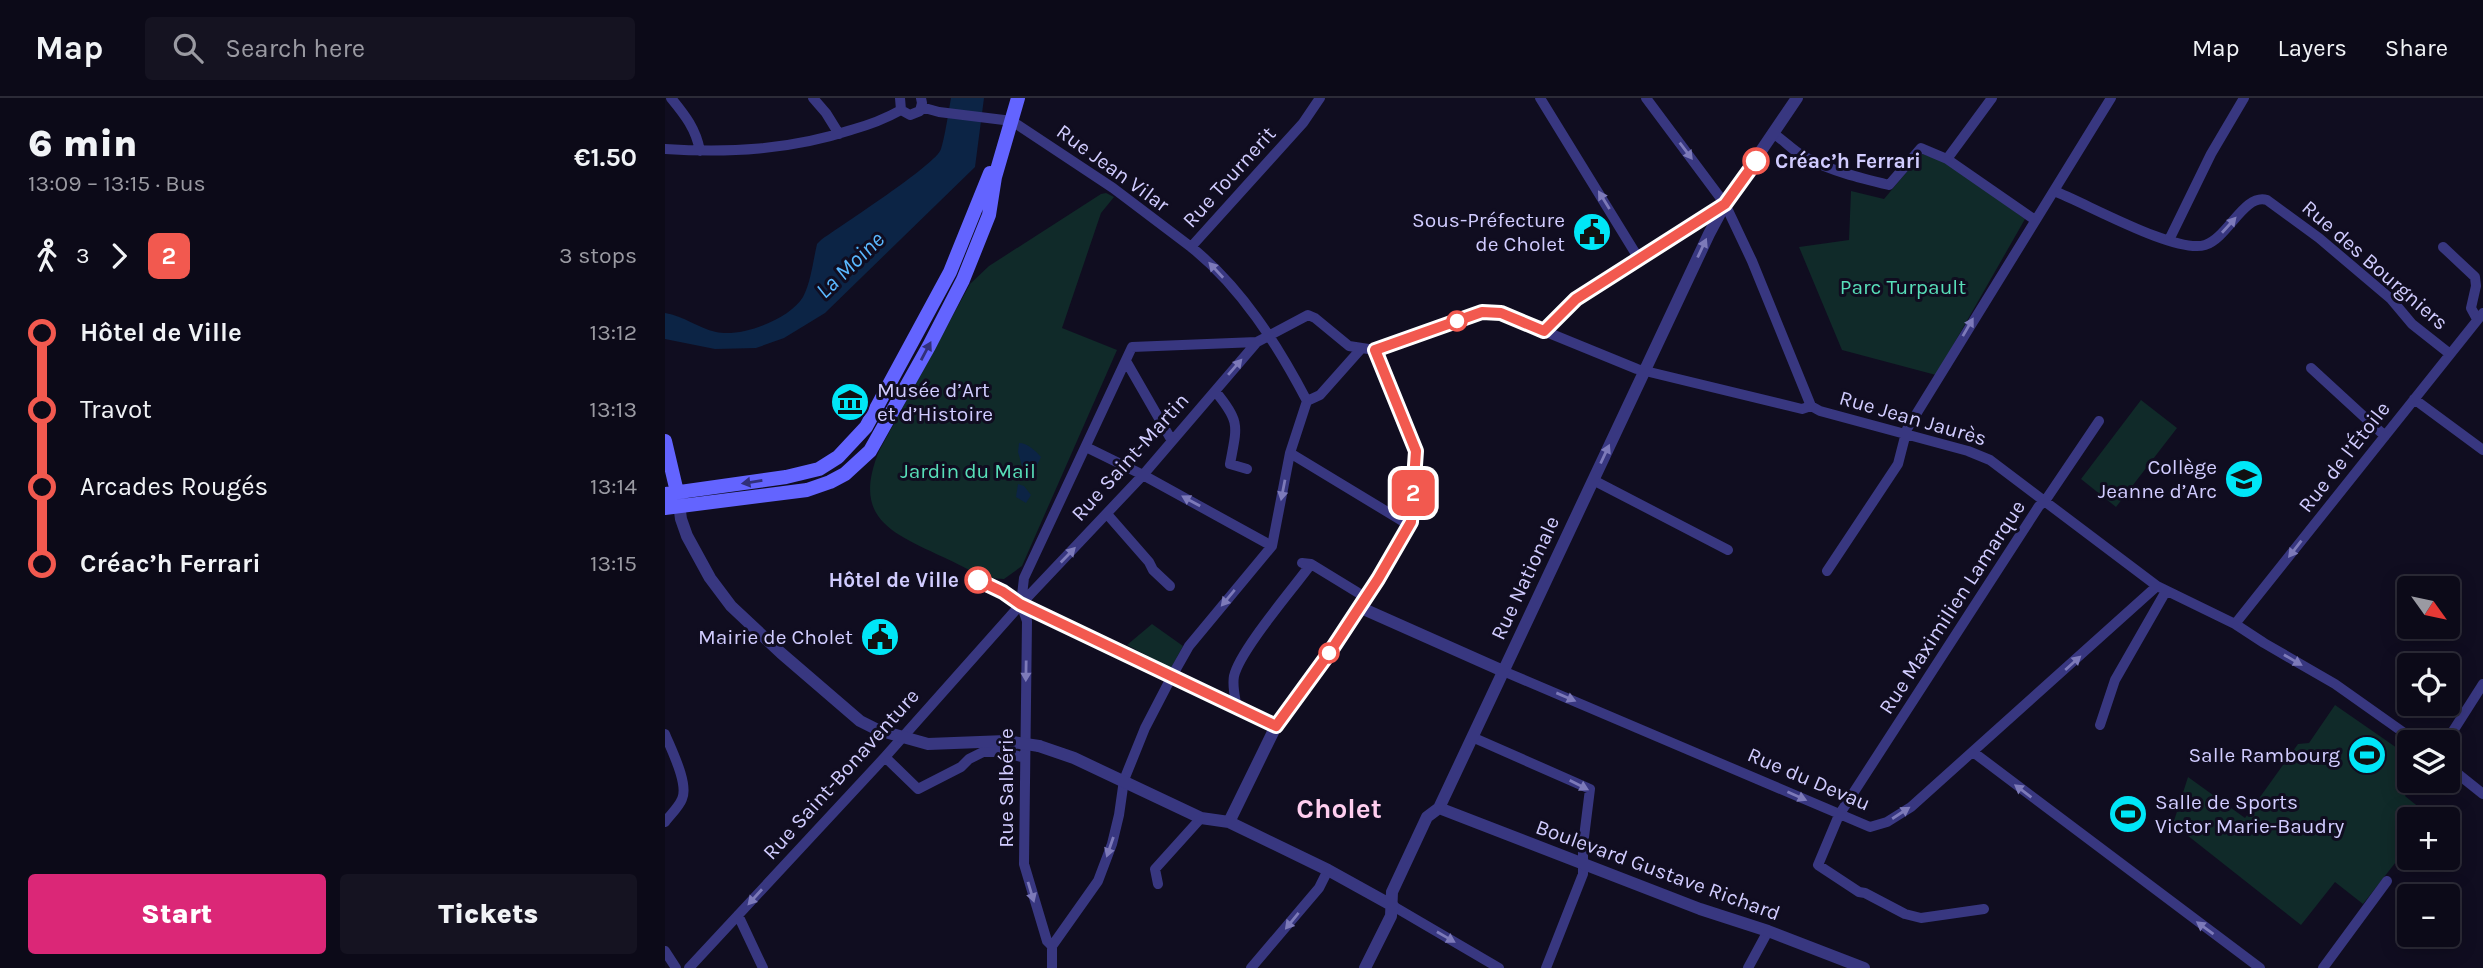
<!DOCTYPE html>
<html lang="en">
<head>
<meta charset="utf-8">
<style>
  body { margin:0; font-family:Karla,sans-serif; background:#151321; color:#f1f3f6; height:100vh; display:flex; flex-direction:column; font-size:26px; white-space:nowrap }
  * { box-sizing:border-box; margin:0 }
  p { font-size:23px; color:#9a9aa2 }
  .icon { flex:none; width:38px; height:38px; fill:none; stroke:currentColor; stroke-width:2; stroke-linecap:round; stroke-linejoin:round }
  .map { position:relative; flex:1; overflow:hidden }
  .sheet { display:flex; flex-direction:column; background:#0c0a18; width:665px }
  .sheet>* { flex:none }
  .badge { padding:0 14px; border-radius:10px; font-size:24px; line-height:46px }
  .needle { width:46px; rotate:123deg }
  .tools { position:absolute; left:1732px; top:478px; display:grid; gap:14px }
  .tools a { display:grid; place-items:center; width:63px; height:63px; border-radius:7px; background:#0c0a18; box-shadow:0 4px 18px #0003,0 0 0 2px #2c2b37; font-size:35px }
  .map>.badge { position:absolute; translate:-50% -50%; box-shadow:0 0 0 4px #fff }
  .legs { display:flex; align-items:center; gap:10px; height:77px; padding:0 28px; font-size:23px }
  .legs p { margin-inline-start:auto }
  .summary { display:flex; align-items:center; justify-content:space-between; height:119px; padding:0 28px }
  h1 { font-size:38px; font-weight:800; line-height:52px }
  .primary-button { display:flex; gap:14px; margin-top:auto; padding:14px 28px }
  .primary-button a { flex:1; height:80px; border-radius:7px; background:#db2777; color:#fff; font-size:28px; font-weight:800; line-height:80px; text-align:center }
  .primary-button a+a { background:#151321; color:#f1f3f6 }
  ul { padding:0 28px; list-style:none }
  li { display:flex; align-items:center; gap:24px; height:77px; font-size:26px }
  li i { display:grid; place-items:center; width:10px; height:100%; margin:0 9px; background:currentColor }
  li i::after { content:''; width:18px; height:18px; margin:-9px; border:5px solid; border-radius:50%; background:#0c0a18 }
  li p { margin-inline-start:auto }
  li:first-child i { background:linear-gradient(#0000 50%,currentColor 0) }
  li:last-child i { background:linear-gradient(currentColor 50%,#0000 0) }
  header { display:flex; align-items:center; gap:42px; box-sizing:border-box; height:98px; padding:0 35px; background:#0c0a18; border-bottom:2px solid #2c2b37 }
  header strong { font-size:33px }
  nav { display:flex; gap:38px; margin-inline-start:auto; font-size:24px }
  .search { width:490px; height:63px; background:#151321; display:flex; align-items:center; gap:18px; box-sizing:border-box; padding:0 24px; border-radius:7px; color:#9a9aa2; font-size:26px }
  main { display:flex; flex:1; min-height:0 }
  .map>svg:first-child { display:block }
  .green { fill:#102a29 }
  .water { fill:#0c2445 }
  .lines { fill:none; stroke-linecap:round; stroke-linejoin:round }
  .minor { stroke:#383780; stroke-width:10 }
  .tertiary { stroke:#383780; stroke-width:12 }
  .secondary { stroke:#6364ff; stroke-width:14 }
  .tertiary-bridge { stroke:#383780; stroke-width:12 }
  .oneway { fill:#7d7ab9 }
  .oneway2 { fill:#313079 }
  .line-1-casing { stroke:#fff; stroke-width:16 }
  .line-1 { stroke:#f2594f; stroke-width:10 }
  .stop-1-dot { fill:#fff; stroke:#f2594f; stroke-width:3.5 }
  .labels { text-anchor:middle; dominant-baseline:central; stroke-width:6; stroke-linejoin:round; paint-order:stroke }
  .stop-label { font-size:21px; font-weight:bold; fill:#d1ccff; stroke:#100d20; text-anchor:start }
  .street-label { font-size:21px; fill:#d1ccff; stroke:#100d20 }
  .poi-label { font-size:21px; fill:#d1ccff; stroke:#100d20; text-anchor:end }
  .park-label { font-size:21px; fill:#58dfb9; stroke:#100d20 }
  .water-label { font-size:23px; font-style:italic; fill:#5ab8ff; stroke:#100d20 }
  .district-label { font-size:28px; font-weight:bold; fill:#ffceef; stroke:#100d20 }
</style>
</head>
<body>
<header>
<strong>Map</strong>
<div class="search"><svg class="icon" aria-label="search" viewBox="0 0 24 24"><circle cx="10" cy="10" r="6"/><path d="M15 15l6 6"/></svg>Search here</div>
<nav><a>Map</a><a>Layers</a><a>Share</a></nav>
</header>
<main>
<section class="sheet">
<div class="summary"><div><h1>6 min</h1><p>13:09 – 13:15 · Bus</p></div><b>€1.50</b></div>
<div class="legs"><svg class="icon" aria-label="walk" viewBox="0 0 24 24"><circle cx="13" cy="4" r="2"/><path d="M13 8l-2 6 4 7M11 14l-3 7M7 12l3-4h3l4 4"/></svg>3<svg class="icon" aria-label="forward" viewBox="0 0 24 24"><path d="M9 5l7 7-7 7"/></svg><b class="badge" style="background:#f2594f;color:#fff">2</b><p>3 stops</p></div>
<ul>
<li><i style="color:#f2594f"></i><b>Hôtel de Ville</b><p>13:12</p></li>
<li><i style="color:#f2594f"></i><span>Travot</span><p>13:13</p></li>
<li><i style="color:#f2594f"></i><span>Arcades Rougés</span><p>13:14</p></li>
<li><i style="color:#f2594f"></i><b>Créac’h Ferrari</b><p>13:15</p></li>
</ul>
<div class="primary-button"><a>Start</a><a>Tickets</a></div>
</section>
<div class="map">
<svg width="1818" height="870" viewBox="0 0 1818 870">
  <rect width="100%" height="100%" fill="#100d20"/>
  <path class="green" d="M 1257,56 L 1281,64 L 1360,121 L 1271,277 L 1177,252 L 1134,149 L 1184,142 L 1186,93 L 1219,101 Z
    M 441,95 L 449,99 L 436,115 L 397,230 L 452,252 L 357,468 L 339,481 C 317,481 298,468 278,459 C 225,434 187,420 214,353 L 305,186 L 324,168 L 436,96 Z
    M 1476,302 L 1512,330 L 1451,409 L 1416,381 Z
    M 487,526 L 518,548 L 506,570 L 462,547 Z
    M 1670,607 L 1745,659 L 1745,682 L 1749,683 L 1740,698 L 1766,719 L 1764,721 L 1745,721 L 1745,746 L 1698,806 L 1670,784 L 1636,827 L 1508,726 L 1523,679 L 1580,720 L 1633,646 L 1644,645 Z"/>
  <path class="water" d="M 286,0 L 319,0 L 310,69 L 160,215 L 119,240 L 91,250 L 50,251 L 0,241 L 0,215 C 19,218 33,230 51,234 C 76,240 125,221 138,199 C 146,184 148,163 152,146 L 156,142 C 175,128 272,66 276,51 C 280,38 283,17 286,0 Z
    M 354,345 C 362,345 371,353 376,359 L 372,367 L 357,368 L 353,354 Z
    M 353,386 L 359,388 L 366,397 L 361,405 L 351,399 Z"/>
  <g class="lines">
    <path class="minor" d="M 6,0 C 20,17 31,31 35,53
      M 148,0 L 161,15 L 174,36
      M 235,0 L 236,12 L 245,17 L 255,13 L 257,5 L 256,0
      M 875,0 L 974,161
      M 981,0 L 1060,106 L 1087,163 L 1146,308
      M 256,9 L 274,14 L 347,23 L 448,90 L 526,149 C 576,189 612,246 642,303
      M 1109,36 C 1120,43 1128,53 1140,59 C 1166,73 1195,80 1224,87 L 1256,50 L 1282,61 L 1370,122
      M 0,51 C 64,55 125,52 186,32 C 204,27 220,21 236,12
      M 1282,61 L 1327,0
      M 1389,93 C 1421,105 1510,156 1540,147 C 1563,140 1579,95 1602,102 L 1654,140 L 1726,201 L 1747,226 L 1785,256
      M 1504,142 L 1546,56 L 1579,0
      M 526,149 L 638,25 L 655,0
      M 1778,149 L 1810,179 L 1811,188 L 1806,210 L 1812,221
      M 879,233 L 972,271 L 1137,311 L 1146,308 L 1155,313 L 1303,353 L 1325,362 L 1492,488 L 1570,526 L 1599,545 L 1670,586 L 1752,644
      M 461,263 L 507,343
      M 1646,270 L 1720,338
      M 550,293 C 576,324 572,328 565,366 L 582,371
      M 1749,301 L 1818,352
      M 642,303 L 655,297 L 695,252
      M 421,349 L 478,377 L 607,448
      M 625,355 L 739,424 L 746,424
      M 928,382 L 1063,452
      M 442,416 L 484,464 L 488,472 L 505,488
      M 637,465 L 646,466 L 700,499
      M 1162,473 L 1233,366 L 1242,331 L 1446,0
      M 356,506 L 359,480 L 467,249 L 592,244
      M 356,506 L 362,523 L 359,766 L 382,843 L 387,848 L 387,870
      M 1570,526 L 1818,215
      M 838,573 L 1205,729 L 1222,724 L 1246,709 L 1492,488
      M 572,610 C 570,599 567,589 569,578 C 575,552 628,491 646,466
      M 1435,627 L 1450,582 L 1501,493
      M 0,636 C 6,651 24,686 17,701 C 14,709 5,717 0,724
      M 807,639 L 925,691 L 918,747 L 918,776 L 881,870
      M 1781,644 L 1818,586
      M 1308,654 L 1595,870
      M 220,659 L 253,691 L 296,669 L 304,661 L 318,654 L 338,654 L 360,660
      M 1783,668 L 1818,696
      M 493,786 L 490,771 L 536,720
      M 728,808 L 834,870
      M 1319,811 L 1256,820 L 1240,816 L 1200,795 L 1194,794 L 1153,767 L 1174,717 L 1374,408 L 1380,403 L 1434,323
      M 73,817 L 98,870
      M 387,848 L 433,783 L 447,746 L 454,717 L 459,682 L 480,630 L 507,578 L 524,548 L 607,448 L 625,355 L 642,303
      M 0,853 L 11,870
      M 24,870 L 220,659 L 356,506 L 478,377 L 592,244 L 643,217 L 650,220 L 684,248 L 710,252
      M 586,870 L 654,790 L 663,772
      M 1083,870 L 1103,833
      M 1658,870 L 1722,783"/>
    <path class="tertiary" d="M 13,398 L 16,421 L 22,438 L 45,480 L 66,508 L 116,555 L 195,623 L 213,632 L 263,646 L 341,643
      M 356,506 L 611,628
      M 694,509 L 838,573
      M 374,648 L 409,660 L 536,720 L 564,724 L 663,772 L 728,808
      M 774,710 L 1035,811 L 1103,833 L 1199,870
      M 564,724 L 611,628 L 665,554 L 713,481 L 746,424 L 751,353 L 710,252 L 817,214 L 836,215 L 879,233 L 911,201 L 1059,108
      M 700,870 L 726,818 L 727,794 L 762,719 L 774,710 L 1044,136 L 1060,106 L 1132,0"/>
    <path class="secondary" d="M 0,343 L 12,394
      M 0,396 L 121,379 L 154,371 L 173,359 L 201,329 L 285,174 L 325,75
      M 0,410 L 142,392 L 165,384 L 180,376 L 205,353 L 264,248 L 298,182 L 324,117 L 330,79 L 353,0"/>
    <path class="tertiary-bridge" d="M 341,643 L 374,648"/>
  </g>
  <defs><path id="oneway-solid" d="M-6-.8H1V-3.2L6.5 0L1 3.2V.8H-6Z" transform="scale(1.75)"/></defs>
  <g class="oneway">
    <use href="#oneway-solid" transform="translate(1021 53) rotate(53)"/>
    <use href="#oneway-solid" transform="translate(939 102) rotate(-122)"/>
    <use href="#oneway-solid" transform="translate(1564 127) rotate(-48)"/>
    <use href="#oneway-solid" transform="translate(1037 150) rotate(-65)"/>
    <use href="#oneway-solid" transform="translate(551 172) rotate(-133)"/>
    <use href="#oneway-solid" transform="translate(1303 229) rotate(-60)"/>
    <use href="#oneway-solid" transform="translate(570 269) rotate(-49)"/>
    <use href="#oneway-solid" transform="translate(940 356) rotate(-65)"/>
    <use href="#oneway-solid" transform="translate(618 392) rotate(101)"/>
    <use href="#oneway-solid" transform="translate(526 403) rotate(-151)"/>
    <use href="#oneway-solid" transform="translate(1630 451) rotate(128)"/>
    <use href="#oneway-solid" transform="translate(403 457) rotate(-46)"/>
    <use href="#oneway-solid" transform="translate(563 500) rotate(130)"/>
    <use href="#oneway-solid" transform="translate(1628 562) rotate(30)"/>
    <use href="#oneway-solid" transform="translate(1408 565) rotate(-42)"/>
    <use href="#oneway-solid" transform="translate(361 573) rotate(91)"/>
    <use href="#oneway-solid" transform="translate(901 599) rotate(23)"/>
    <use href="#oneway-solid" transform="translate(914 687) rotate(27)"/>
    <use href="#oneway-solid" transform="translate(1358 693) rotate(-143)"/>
    <use href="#oneway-solid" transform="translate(1132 698) rotate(24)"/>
    <use href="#oneway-solid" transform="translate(1236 715) rotate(-33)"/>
    <use href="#oneway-solid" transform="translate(445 749) rotate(109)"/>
    <use href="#oneway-solid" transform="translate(366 794) rotate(73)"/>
    <use href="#oneway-solid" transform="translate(90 799) rotate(132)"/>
    <use href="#oneway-solid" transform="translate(627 823) rotate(129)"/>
    <use href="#oneway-solid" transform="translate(1540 830) rotate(-144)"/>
    <use href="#oneway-solid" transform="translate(781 839) rotate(30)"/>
  </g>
  <g class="oneway2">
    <use href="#oneway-solid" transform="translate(261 253) rotate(-62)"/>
    <use href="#oneway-solid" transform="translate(87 384) rotate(171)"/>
  </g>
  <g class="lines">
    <defs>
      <path id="line-1" d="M 313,482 L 338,494 L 355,506 L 611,628 L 665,554 L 713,481 L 746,424 L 751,353 L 710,252 L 817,214 L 836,215 L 879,233 L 911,201 L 1060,106 L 1091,63"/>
    </defs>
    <use href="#line-1" class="line-1-casing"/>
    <use href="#line-1" class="line-1"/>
  </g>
  <defs>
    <symbol id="civic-disc" viewBox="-11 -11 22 22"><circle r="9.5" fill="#00e6f7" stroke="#100d20"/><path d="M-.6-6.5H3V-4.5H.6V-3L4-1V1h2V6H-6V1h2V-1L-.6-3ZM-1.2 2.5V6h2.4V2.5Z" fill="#111"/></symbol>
    <symbol id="museum-disc" viewBox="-11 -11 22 22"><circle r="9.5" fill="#00e6f7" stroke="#100d20"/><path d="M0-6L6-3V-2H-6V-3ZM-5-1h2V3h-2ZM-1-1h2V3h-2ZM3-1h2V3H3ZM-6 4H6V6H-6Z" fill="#111"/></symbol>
    <symbol id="school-disc" viewBox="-11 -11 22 22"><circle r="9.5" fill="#00e6f7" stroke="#100d20"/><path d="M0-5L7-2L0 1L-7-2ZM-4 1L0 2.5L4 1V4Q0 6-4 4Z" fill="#111"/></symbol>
    <symbol id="stadium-disc" viewBox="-11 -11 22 22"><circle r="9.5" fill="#00e6f7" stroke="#100d20"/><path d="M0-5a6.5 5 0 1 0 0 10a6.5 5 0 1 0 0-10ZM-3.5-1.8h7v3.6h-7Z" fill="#111"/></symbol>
  </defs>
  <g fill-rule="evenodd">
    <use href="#civic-disc" x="905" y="112" width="44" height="44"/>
    <use href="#museum-disc" x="163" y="282" width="44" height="44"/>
    <use href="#school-disc" x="1557" y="359" width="44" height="44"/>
    <use href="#civic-disc" x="193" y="517" width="44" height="44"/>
    <use href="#stadium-disc" x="1680" y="635" width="44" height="44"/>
    <use href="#stadium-disc" x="1441" y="694" width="44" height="44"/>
  </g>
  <g class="stop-1-dot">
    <circle cx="1091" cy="63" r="12"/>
    <circle cx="792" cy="223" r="9"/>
    <circle cx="313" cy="482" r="12"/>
    <circle cx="664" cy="555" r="9"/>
  </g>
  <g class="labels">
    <g class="stop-label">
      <text x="1110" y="63">Créac’h Ferrari</text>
      <text x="294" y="482" text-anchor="end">Hôtel de Ville</text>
    </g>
    <g class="street-label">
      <text transform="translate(448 70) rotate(36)">Rue Jean Vilar</text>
      <text transform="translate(564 79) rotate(-48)">Rue Tournerit</text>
      <text transform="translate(1710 167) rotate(41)">Rue des Bourgniers</text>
      <text transform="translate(1248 320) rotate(16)">Rue Jean Jaurès</text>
      <text transform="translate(465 359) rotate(-48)">Rue Saint-Martin</text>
      <text transform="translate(1679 359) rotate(-52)">Rue de l’Étoile</text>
      <text transform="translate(860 480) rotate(-65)">Rue Nationale</text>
      <text transform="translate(1287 509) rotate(-57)">Rue Maximilien Lamarque</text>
      <text transform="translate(176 676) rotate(-48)">Rue Saint-Bonaventure</text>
      <text transform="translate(1144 681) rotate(23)">Rue du Devau</text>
      <text transform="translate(341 690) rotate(-90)">Rue Salbérie</text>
      <text transform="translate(993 772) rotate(20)">Boulevard Gustave Richard</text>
    </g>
    <g class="poi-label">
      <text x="900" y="122">Sous-Préfecture<tspan x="900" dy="24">de Cholet</tspan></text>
      <text x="212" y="292" text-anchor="start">Musée d’Art<tspan x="212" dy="24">et d’Histoire</tspan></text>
      <text x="1552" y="369">Collège<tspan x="1552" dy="24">Jeanne d’Arc</tspan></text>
      <text x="188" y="539">Mairie de Cholet</text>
      <text x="1675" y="657">Salle Rambourg</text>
      <text x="1490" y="704" text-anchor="start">Salle de Sports<tspan x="1490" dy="24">Victor Marie-Baudry</tspan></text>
    </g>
    <g class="park-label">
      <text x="1238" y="189">Parc Turpault</text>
      <text x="303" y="373">Jardin du Mail</text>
    </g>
    <g class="water-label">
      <text transform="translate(185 167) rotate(-44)">La Moine</text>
    </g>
    <g class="district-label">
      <text x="674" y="710">Cholet</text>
    </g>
  </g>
</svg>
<div class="tools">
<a><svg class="needle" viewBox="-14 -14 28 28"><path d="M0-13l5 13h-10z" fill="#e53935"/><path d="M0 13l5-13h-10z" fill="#9a9aa2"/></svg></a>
<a><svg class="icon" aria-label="locate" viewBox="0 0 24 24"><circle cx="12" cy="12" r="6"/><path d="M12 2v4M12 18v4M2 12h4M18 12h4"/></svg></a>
<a><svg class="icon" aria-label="layers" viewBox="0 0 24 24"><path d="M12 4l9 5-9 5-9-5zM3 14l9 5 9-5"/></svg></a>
<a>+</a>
<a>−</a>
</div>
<b class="badge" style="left:748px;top:395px;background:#f2594f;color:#fff">2</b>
</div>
</main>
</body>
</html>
